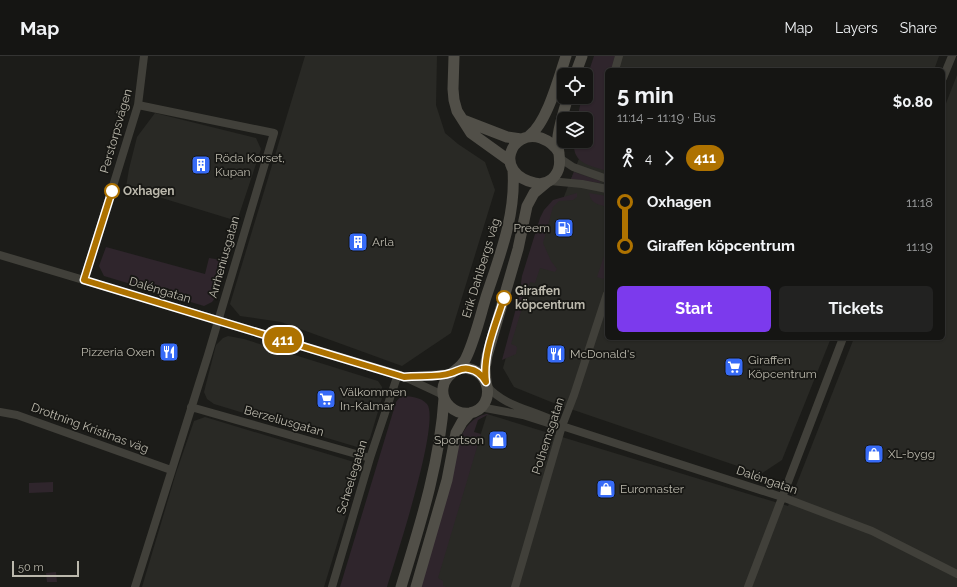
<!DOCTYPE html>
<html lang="en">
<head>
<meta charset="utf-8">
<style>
  body { margin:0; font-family:Raleway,sans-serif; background:#222221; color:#f1f3f6; height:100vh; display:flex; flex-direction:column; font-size:15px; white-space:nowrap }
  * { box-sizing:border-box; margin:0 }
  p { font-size:13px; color:#9d9fa0 }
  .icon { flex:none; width:22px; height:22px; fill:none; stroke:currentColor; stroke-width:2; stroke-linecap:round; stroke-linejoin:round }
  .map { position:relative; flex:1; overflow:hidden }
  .drawer { position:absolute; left:605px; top:12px; width:340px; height:272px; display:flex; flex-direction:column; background:#151513; border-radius:6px; box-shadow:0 1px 3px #0004,0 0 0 1px #343433 }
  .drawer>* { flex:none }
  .badge { padding:0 8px; border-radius:13px; font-size:14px; line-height:26px }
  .fabs { position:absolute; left:557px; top:12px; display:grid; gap:8px }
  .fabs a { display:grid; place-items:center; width:36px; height:36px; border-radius:6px; background:#151513; box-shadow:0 1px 3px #0004,0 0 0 1px #343433; font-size:20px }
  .scale { position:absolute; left:12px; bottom:10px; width:67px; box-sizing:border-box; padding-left:4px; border:2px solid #bbb8ac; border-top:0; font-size:11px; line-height:14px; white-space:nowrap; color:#bbb8ac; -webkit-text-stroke:3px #171714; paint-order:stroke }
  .map>.badge { position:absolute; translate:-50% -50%; box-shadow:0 0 0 2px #fff }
  .legs { display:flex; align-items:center; gap:6px; height:44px; padding:0 12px; font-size:13px }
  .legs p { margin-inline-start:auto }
  .head { display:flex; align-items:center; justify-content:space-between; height:68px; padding:0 12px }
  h1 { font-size:22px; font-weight:700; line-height:30px }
  .button { display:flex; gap:8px; margin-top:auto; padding:8px 12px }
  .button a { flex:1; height:46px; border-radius:6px; background:#7c3aed; color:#fff; font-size:16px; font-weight:700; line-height:46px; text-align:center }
  .button a+a { background:#222221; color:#f1f3f6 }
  ul { padding:0 12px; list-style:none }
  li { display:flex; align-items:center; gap:14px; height:44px; font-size:15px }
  li i { display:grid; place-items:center; width:6px; height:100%; margin:0 5px; background:currentColor }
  li i::after { content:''; width:10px; height:10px; margin:-5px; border:3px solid; border-radius:50%; background:#151513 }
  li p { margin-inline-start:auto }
  li:first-child i { background:linear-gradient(#0000 50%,currentColor 0) }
  li:last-child i { background:linear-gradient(currentColor 50%,#0000 0) }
  header { display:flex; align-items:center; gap:24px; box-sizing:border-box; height:56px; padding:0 20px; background:#151513; border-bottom:1px solid #343433 }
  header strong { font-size:19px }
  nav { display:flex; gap:22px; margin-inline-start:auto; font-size:14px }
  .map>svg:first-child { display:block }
  .built { fill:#292925 }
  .green { fill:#2f252c }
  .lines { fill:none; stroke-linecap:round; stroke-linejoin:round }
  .street { stroke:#41403a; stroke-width:8 }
  .secondary { stroke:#514f48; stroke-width:11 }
  .line-1-casing { stroke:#fff; stroke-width:9 }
  .line-1 { stroke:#ae7200; stroke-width:6 }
  .stop-1-dot { fill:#fff; stroke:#ae7200; stroke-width:2 }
  .labels { text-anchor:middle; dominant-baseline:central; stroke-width:3.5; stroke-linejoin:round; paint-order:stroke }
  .street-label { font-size:12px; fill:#bbb8ac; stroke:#171714 }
  .poi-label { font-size:12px; fill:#bbb8ac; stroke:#171714; text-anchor:start }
  .stop-label { font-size:12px; font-weight:bold; fill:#bbb8ac; stroke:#171714; text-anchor:start }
</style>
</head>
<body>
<header>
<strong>Map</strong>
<nav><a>Map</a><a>Layers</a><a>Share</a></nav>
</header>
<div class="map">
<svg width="957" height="531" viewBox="0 0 957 531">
  <rect width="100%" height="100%" fill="#1c1c19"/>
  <path class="built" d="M 305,0 L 437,0 L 436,49 L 445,77 L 458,88 L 485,106 L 495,134 L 451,277 L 402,310 L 281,266 L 240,260 L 230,248 Z
    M 598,0 L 939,0 L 934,14 L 607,14 L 607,282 L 831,282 L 782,404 L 761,418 L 556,348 L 514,331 L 503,312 L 522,243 L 551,148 L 563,143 L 586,85 L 586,63 Z
    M 957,19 L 957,531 L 433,531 L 487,358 L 788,450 L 854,282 L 943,282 L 943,55 Z
    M 155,57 L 256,82 L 261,93 L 237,165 L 126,131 L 129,113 L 137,81 Z
    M 228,280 L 244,283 L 378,325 L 382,331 L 383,339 L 370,382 L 365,389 L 357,391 L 214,348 L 207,343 L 204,336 L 216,289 L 223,282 Z
    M 205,361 L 354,406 L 358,420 L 324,531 L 142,531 L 176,417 L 194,365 Z"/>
  <path class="green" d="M 594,0 L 615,0 L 611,14 L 607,14 L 607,115 C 589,109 572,108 574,85 L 586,85 L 586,63 L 577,63 L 582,41 L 586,41 L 586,24 Z
    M 574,116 L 600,125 L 600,127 L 571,123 Z
    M 577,137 L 577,141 L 573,144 L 559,145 L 553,151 L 543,187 L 551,205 L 557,213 L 555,216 L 540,212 L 535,227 L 530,226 L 511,288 L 516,290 L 517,292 L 516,298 L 502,304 L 519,241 L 522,220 L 540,162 L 544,154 L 553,144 Z
    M 589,137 L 607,140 L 607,151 C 598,148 591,148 589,137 Z
    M 106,191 L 205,218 L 209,202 L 227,205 L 216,241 L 212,246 L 204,250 L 104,220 L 99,210 Z
    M 607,191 C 607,200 610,218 603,223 L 597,221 Z
    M 401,340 C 410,340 421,341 427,348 C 441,365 395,505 387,531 L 340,531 L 396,346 Z
    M 486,358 L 489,358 L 478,364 L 474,376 L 481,378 L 438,522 L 443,525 L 443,530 L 447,531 L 420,531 L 460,383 C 465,371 473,361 486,358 Z
    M 53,426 L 53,436 L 29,437 L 29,427 Z
    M 56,516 L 57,526 L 47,526 L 46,517 Z"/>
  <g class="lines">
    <path class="street" d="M 615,14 L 619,0
      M 943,22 L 952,0
      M 561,103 L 573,111 L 607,123
      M 550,125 L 582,128 L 607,133
      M 0,199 L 398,318 L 443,339
      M 84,224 L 138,49 L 144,0
      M 404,321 L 452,317
      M 487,330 C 503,349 528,353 550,363
      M 191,351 L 370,402
      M 480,351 L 523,359 L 548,367 L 562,370 L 782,441 L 872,475 L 957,518
      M 0,356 L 17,359 L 171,414
      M 135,531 L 208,299 L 274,77 L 138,49
      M 332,531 L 370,402 L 398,318
      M 515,531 L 562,370 L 574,339 L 607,238
      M 748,531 L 843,282"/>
    <path class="secondary" d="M 454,0 L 453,33 L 454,44 L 457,55 L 471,77 L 510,105
      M 575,19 L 582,0
      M 463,64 L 507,81 L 521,83
      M 529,80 C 547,67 559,21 566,0
      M 559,97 C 555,89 549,85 541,82 C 511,72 492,117 535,127 C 542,129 547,127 552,123 C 566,110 556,95 558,80 C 560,66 564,54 568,41
      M 458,313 C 490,306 499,351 470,357 C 455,359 441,347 443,332 C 445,317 461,314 466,302 C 475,283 480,261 486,241 C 500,199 516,159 513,114
      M 486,326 L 485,312 L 487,300 L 518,193 L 527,150 L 534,137 L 546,127
      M 401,531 C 420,469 440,407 444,342
      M 416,531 L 447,424 L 456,377 L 462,366 L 470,357"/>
  </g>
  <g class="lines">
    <defs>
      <path id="line-1" d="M 112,135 L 84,224 L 404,321 C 418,319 438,322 451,317 C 458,315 462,311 469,313 C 477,314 482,319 486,326 C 482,299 496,268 504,242"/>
    </defs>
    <use href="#line-1" class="line-1-casing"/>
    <use href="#line-1" class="line-1"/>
  </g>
  <defs>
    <symbol id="building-square" viewBox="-11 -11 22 22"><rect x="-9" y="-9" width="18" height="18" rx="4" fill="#376bf7" stroke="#171714"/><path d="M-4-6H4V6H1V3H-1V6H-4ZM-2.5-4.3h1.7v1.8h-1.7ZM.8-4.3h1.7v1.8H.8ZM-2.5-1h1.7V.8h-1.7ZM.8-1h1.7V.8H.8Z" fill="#fff"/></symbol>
    <symbol id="fuel-square" viewBox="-11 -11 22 22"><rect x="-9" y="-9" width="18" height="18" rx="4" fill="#376bf7" stroke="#171714"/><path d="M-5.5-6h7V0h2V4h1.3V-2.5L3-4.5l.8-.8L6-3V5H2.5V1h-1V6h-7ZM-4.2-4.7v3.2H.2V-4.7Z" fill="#fff"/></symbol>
    <symbol id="restaurant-square" viewBox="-11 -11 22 22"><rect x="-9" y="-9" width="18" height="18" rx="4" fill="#376bf7" stroke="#171714"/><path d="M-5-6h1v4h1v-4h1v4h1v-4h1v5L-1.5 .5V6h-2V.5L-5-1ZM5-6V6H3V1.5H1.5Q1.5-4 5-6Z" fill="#fff"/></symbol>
    <symbol id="supermarket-square" viewBox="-11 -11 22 22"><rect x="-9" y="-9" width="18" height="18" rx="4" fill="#376bf7" stroke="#171714"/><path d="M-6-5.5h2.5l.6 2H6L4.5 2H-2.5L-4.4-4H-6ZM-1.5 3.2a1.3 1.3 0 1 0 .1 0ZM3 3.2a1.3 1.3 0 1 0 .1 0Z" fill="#fff"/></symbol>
    <symbol id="shop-square" viewBox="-11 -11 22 22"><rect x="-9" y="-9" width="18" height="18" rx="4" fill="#376bf7" stroke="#171714"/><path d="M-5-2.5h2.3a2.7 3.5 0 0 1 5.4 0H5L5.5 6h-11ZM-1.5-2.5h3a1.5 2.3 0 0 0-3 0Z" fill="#fff"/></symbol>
  </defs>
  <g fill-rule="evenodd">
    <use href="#building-square" x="190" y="98" width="22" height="22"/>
    <use href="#fuel-square" x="553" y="161" width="22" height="22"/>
    <use href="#building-square" x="347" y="175" width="22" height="22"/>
    <use href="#restaurant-square" x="158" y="285" width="22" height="22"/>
    <use href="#restaurant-square" x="545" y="287" width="22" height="22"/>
    <use href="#supermarket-square" x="723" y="300" width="22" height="22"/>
    <use href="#supermarket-square" x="315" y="332" width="22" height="22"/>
    <use href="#shop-square" x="487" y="373" width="22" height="22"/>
    <use href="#shop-square" x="863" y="387" width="22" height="22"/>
    <use href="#shop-square" x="595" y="422" width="22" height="22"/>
  </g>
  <g class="stop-1-dot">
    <circle cx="112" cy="135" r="7"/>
    <circle cx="504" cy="242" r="7"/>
  </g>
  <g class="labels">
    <g class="street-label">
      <text transform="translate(116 75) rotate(-74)">Perstorpsvägen</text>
      <text transform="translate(224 201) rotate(-74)">Arrheniusgatan</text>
      <text transform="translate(481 212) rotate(-73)">Erik Dahlbergs väg</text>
      <text transform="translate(160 234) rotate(17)">Daléngatan</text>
      <text transform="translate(284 365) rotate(16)">Berzeliusgatan</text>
      <text transform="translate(90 372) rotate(20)">Drottning Kristinas väg</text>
      <text transform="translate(548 380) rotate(-72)">Polhemsgatan</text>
      <text transform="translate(352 421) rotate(-73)">Scheelegatan</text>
      <text transform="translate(767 424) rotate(19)">Daléngatan</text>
    </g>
    <g class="poi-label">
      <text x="215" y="102">Röda Korset,<tspan x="215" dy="14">Kupan</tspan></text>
      <text x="550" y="172" text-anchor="end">Preem</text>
      <text x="372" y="186">Arla</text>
      <text x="155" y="296" text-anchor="end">Pizzeria Oxen</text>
      <text x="570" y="298">McDonald's</text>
      <text x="748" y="304">Giraffen<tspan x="748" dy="14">Köpcentrum</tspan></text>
      <text x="340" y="336">Välkommen<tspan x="340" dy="14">In-Kalmar</tspan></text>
      <text x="484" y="384" text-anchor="end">Sportson</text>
      <text x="888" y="398">XL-bygg</text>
      <text x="620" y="433">Euromaster</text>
    </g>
    <g class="stop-label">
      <text x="123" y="135">Oxhagen</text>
      <text x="515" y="235">Giraffen<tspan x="515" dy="14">köpcentrum</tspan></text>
    </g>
  </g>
</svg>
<div class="fabs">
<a><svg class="icon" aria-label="locate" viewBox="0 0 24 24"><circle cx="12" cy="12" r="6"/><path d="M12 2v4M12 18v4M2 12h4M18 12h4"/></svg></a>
<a><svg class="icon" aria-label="layers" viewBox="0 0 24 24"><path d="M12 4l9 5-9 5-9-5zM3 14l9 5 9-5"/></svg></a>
</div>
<div class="scale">50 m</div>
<b class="badge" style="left:283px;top:284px;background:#ae7200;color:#fff">411</b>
<section class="drawer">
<div class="head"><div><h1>5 min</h1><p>11:14 – 11:19 · Bus</p></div><b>$0.80</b></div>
<div class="legs"><svg class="icon" aria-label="walk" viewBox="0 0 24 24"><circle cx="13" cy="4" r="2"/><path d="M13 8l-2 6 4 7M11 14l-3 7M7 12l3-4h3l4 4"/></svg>4<svg class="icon" aria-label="forward" viewBox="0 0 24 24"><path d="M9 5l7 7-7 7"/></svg><b class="badge" style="background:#ae7200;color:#fff">411</b></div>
<ul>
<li><i style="color:#ae7200"></i><b>Oxhagen</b><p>11:18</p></li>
<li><i style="color:#ae7200"></i><b>Giraffen köpcentrum</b><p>11:19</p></li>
</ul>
<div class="button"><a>Start</a><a>Tickets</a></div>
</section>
</div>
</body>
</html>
